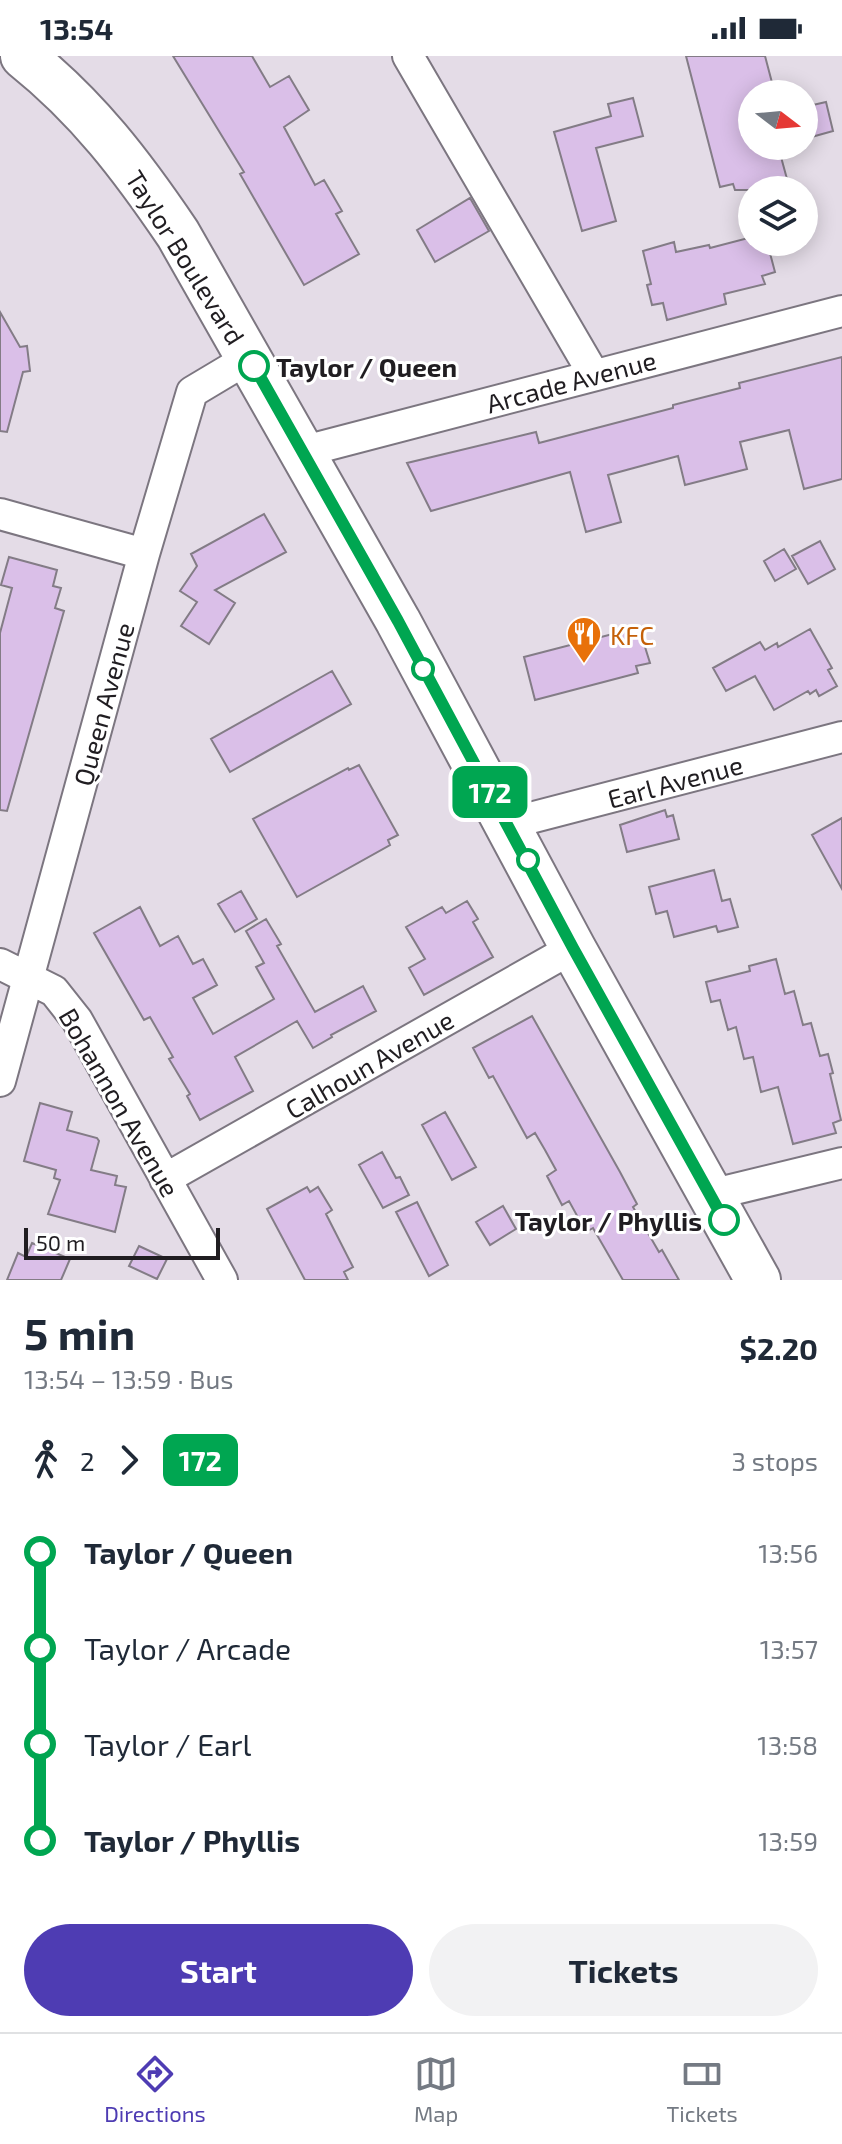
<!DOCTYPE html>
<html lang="en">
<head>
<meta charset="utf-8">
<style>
  body { margin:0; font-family:"Exo 2",sans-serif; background:#f2f2f3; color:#1f2937; height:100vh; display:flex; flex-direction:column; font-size:30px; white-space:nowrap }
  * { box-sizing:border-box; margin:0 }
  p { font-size:26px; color:#747a83 }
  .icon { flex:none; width:44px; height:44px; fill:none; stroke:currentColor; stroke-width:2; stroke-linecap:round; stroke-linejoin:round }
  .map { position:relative; height:1224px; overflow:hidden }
  .side { display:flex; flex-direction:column; background:#fff; flex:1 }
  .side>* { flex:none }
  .badge { padding:0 16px; border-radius:12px; font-size:28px; line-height:52px }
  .needle { width:52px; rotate:106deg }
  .buttons { position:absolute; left:738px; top:24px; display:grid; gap:16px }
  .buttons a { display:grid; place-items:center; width:80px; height:80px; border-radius:50%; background:#fff; box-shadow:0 4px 20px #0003; font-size:40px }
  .scale { position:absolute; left:24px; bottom:20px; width:196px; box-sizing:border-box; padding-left:8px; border:4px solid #201d21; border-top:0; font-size:22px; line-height:28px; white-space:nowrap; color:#201d21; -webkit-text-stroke:6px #fff; paint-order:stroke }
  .map>.badge { position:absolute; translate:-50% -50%; box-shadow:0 0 0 4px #fff }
  .legs { display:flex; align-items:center; gap:12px; height:88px; padding:0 24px; font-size:26px }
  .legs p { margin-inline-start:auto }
  .overview { display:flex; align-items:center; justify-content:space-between; height:136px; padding:0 24px }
  h1 { font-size:44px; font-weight:700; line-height:60px }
  .button { display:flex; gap:16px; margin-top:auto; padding:16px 24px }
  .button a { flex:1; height:92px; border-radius:48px; background:#4e3cb3; color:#fff; font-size:32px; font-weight:700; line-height:92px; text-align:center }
  .button a+a { background:#f2f2f3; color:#1f2937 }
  ul { padding:0 24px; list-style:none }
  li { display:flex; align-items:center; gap:28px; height:96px; font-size:30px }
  li i { display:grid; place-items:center; width:12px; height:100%; margin:0 10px; background:currentColor }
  li i::after { content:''; width:20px; height:20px; margin:-10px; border:6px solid; border-radius:50%; background:#fff }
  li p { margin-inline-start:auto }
  li:first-child i { background:linear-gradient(#0000 50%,currentColor 0) }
  li:last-child i { background:linear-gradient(currentColor 50%,#0000 0) }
  .status { display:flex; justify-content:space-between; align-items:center; height:56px; padding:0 40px; background:#fff; direction:ltr }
  .status svg { height:22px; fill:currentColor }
  .menu { display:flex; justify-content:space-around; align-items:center; height:112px; border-top:2px solid #e0e1e3; background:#fff; font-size:22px; color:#747a83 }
  .menu a { display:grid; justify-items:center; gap:4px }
  .menu .current { color:#4e3cb3 }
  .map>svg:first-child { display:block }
  .building { fill:#dabfe8; stroke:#837c86; stroke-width:2 }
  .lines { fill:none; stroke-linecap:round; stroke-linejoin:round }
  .minor-casing { stroke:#7c7680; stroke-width:34 }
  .primary-casing { stroke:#7c7680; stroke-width:48 }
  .minor { stroke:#fff; stroke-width:30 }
  .primary { stroke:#fff; stroke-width:44 }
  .line-1-casing { stroke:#fff; stroke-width:18 }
  .line-1 { stroke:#00a651; stroke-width:12 }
  .stop-1-dot { fill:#fff; stroke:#00a651; stroke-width:4 }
  .labels { text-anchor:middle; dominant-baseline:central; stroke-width:6; stroke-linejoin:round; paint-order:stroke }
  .street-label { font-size:26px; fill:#201d21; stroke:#fff }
  .stop-label { font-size:26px; font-weight:bold; fill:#201d21; stroke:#fff; text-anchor:start }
  .food-label { font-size:26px; fill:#c56008; stroke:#fff; text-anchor:start }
</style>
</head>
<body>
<div class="status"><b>13:54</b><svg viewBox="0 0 49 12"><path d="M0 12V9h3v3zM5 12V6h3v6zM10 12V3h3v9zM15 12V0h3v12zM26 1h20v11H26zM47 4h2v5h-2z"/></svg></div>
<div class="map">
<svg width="842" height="1224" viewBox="0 0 842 1224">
  <rect width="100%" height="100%" fill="#e4dce7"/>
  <path class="building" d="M 173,0 L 252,0 L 270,31 L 289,20 L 309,54 L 284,71 L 315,129 L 324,124 L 342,155 L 336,158 L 359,198 L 304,229 L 240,118 L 244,116 Z
    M 686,0 L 765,0 L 775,38 L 752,38 L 752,90 L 778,90 L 790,134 L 735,134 L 733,128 L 720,131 Z
    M 633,42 L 643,80 L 596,92 L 616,165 L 582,175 L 554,76 L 611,60 L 608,48 Z
    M 826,46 L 833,75 L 808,82 L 804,68 L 804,51 Z
    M 470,142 L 489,175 L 435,206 L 417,174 Z
    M 752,181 L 752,186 L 767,186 L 775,216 L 762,220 L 765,228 L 724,238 L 726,248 L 667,264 L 663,247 L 652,249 L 647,229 L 651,228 L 643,195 L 674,186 L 676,196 L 709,189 L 710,192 Z
    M 0,256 L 20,291 L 27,290 L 30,315 L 23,316 L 7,376 L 0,375 Z
    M 842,301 L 842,423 L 804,433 L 789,374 L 740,386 L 747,413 L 685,429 L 678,400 L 608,419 L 621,466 L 586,476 L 570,416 L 431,455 L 407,407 L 536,376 L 539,387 L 673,352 L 673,349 L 740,332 L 739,327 Z
    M 264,458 L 286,496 L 215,534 L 235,547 L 209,588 L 181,570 L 197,546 L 180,535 L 197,510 L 191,498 Z
    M 820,485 L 835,513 L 808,528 L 792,500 Z
    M 784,493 L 796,513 L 775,525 L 764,505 Z
    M 9,501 L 57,514 L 53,530 L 61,532 L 55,552 L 64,555 L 7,755 L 0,754 L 0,577 L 12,532 L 1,529 Z
    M 810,573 L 832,612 L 828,614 L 837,630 L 819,640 L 816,634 L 810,638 L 808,635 L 774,654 L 755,620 L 726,635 L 713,612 L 760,586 L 765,594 L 777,587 L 778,591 Z
    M 628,574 L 628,578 L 640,575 L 650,607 L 636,610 L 638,617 L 535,644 L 524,601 Z
    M 332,615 L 351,648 L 230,716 L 211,683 Z
    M 359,709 L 398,779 L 388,784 L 390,789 L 297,841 L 253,763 L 348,712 L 349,714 Z
    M 665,754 L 667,761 L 673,759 L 679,783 L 627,796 L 620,769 Z
    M 842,762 L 842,833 L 812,779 Z
    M 714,814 L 722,845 L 730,843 L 738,871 L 718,876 L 716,870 L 674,881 L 667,855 L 656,858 L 649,831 Z
    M 241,835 L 257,863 L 235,876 L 218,848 Z
    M 467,845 L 478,863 L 473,866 L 493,901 L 424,939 L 409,912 L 425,903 L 406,871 L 442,851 L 446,857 Z
    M 140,851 L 160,890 L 178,880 L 193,908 L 203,903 L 217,929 L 193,942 L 213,978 L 274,943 L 256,911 L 264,907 L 246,875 L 266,863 L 281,888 L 277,890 L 315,956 L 363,930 L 376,955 L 331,979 L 332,981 L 313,992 L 297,965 L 235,1001 L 253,1035 L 200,1064 L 187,1040 L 190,1038 L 169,1003 L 173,1001 L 150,961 L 144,964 L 94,877 Z
    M 776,903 L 785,938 L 794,935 L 803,969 L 811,967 L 820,1000 L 828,998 L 833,1017 L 830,1018 L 841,1064 L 833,1067 L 836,1077 L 793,1088 L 778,1031 L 761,1036 L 753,1001 L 744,1003 L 736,971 L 728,974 L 720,944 L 711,946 L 706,926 L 750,915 L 749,910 Z
    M 532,960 L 620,1116 L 637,1148 L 633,1151 L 659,1196 L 662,1194 L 679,1224 L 623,1224 L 593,1172 L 586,1176 L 569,1145 L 562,1149 L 547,1120 L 556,1114 L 545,1094 L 535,1077 L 527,1082 L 493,1020 L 489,1022 L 473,992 Z
    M 40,1047 L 72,1056 L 67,1074 L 97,1082 L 99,1085 L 91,1114 L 117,1120 L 115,1129 L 126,1131 L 115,1176 L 48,1158 L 60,1124 L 54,1122 L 56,1114 L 24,1105 Z
    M 445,1056 L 476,1111 L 452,1124 L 422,1069 Z
    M 382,1096 L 396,1122 L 400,1121 L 409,1139 L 383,1152 L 359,1109 Z
    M 307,1131 L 310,1136 L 318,1131 L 332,1154 L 326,1158 L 353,1211 L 344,1216 L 348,1224 L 305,1224 L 267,1153 Z
    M 417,1146 L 448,1209 L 429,1220 L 396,1156 Z
    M 503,1150 L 516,1173 L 490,1189 L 476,1166 Z
    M 32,1187 L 70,1203 L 61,1224 L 7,1224 L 18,1197 L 26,1201 Z
    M 139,1190 L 167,1203 L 157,1223 L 129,1210 Z"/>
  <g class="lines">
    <defs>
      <path id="minor" d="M 408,0 L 594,319
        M 301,396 L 842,255
        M 0,458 L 144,498
        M 507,768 L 842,681
        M 0,908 L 54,935 L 77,964 L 222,1224
        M 0,1025 L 144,498 L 192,336 L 249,302
        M 165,1123 L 573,892
        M 710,1139 L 842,1107"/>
      <path id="primary" d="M 23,0 C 88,52 132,110 178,178 L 398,565 L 573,892 L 758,1224"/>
    </defs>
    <use href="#minor" class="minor-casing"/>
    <use href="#primary" class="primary-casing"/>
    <use href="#minor" class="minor"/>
    <use href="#primary" class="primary"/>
  </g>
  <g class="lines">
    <defs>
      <path id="line-1" d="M 254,310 L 398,565 L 573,892 L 724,1164"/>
    </defs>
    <use href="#line-1" class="line-1-casing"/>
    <use href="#line-1" class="line-1"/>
  </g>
  <defs>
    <symbol id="restaurant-pin" viewBox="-11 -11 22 30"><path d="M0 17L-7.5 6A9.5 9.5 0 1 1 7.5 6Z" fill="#e8710a" stroke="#fff"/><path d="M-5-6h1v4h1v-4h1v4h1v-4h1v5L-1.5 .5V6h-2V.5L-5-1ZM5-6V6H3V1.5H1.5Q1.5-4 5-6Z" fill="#fff"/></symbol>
  </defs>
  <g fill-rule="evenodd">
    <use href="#restaurant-pin" x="564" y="558" width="40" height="54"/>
  </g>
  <g class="stop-1-dot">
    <circle cx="254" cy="310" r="14"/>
    <circle cx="423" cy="613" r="10"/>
    <circle cx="528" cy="804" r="10"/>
    <circle cx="724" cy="1164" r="14"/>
  </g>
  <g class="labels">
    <g class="street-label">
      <text transform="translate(186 201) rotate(58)">Taylor Boulevard</text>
      <text transform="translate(571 325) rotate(-15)">Arcade Avenue</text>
      <text transform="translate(103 648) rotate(-75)">Queen Avenue</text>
      <text transform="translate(675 725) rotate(-15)">Earl Avenue</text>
      <text transform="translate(369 1008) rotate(-30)">Calhoun Avenue</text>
      <text transform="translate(120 1046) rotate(60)">Bohannon Avenue</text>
    </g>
    <g class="stop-label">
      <text x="276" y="310">Taylor / Queen</text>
      <text x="702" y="1164" text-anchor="end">Taylor / Phyllis</text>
    </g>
    <g class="food-label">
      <text x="610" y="578">KFC</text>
    </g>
  </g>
</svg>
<div class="buttons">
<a><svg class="needle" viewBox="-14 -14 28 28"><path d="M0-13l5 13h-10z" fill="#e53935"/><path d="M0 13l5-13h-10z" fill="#747a83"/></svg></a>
<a><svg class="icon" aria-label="layers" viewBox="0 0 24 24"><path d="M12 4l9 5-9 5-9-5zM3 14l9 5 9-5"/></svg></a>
</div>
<div class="scale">50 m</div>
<b class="badge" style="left:490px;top:736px;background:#00a651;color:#fff">172</b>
</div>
<section class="side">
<div class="overview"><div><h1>5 min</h1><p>13:54 – 13:59 · Bus</p></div><b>$2.20</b></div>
<div class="legs"><svg class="icon" aria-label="walk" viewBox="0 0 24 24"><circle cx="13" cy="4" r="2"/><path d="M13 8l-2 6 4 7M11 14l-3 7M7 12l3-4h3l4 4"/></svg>2<svg class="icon" aria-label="forward" viewBox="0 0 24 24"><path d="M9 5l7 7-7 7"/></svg><b class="badge" style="background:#00a651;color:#fff">172</b><p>3 stops</p></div>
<ul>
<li><i style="color:#00a651"></i><b>Taylor / Queen</b><p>13:56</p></li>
<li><i style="color:#00a651"></i><span>Taylor / Arcade</span><p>13:57</p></li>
<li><i style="color:#00a651"></i><span>Taylor / Earl</span><p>13:58</p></li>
<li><i style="color:#00a651"></i><b>Taylor / Phyllis</b><p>13:59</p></li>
</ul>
<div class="button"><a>Start</a><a>Tickets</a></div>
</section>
<nav class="menu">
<a class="current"><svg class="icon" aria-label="directions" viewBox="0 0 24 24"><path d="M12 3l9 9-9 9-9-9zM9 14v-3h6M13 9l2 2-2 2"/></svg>Directions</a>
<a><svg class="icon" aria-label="map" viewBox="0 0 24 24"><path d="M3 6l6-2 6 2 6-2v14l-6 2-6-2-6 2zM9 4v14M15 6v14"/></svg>Map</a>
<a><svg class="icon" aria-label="tickets" viewBox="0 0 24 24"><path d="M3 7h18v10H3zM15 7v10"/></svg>Tickets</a>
</nav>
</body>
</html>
